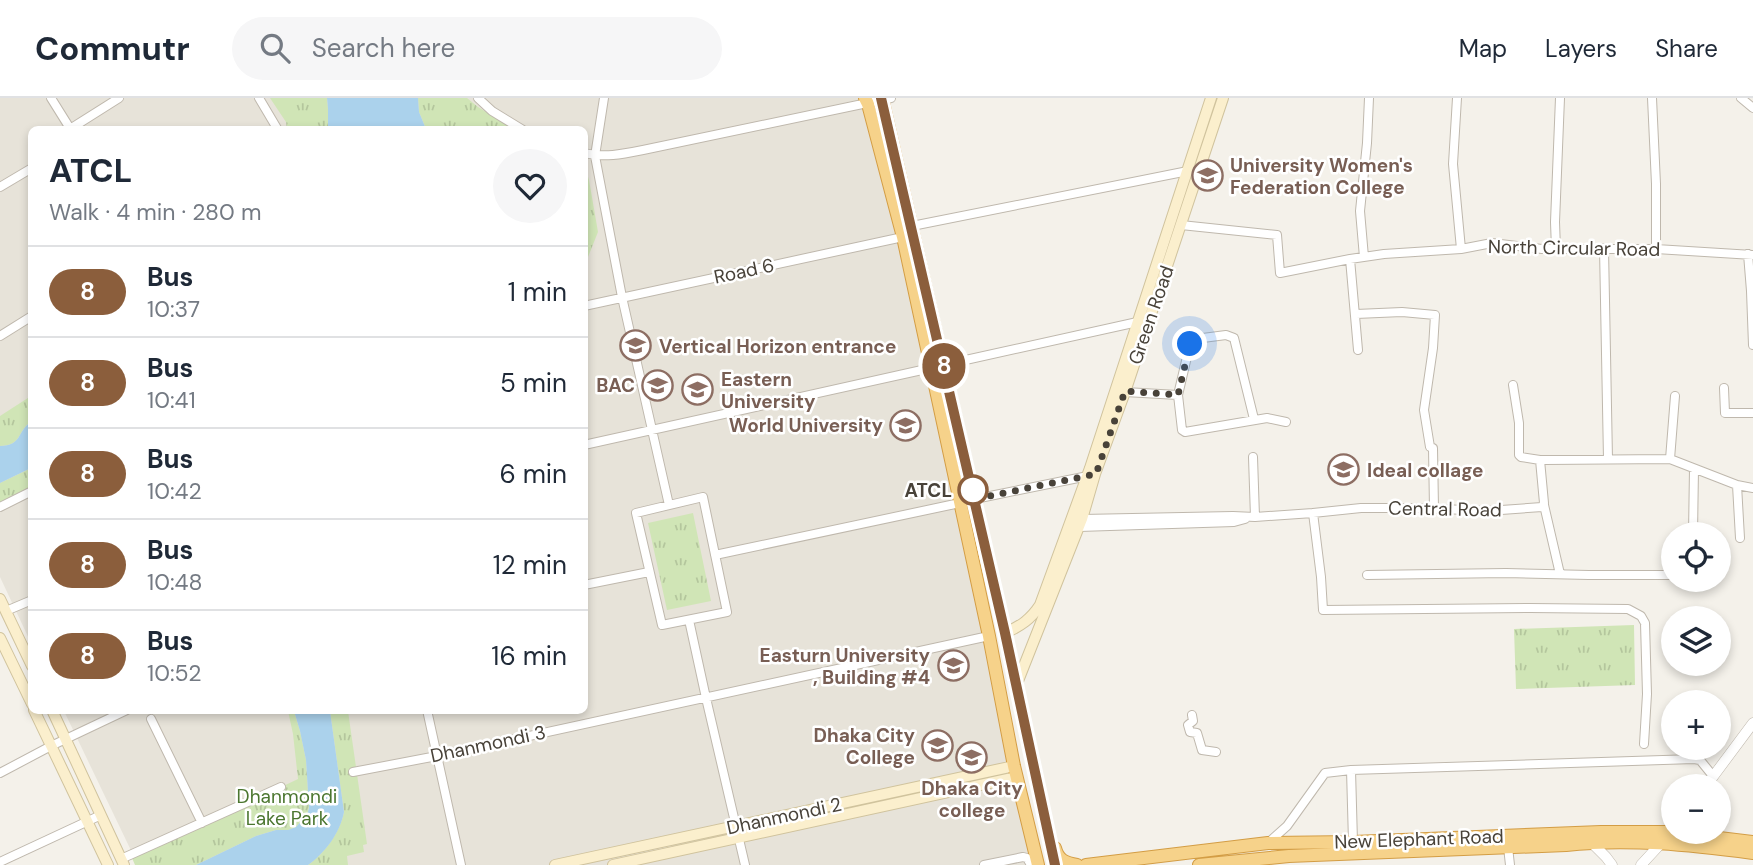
<!DOCTYPE html>
<html lang="en">
<head>
<meta charset="utf-8">
<style>
  body { margin:0; font-family:"DM Sans",sans-serif; background:#f6f6f7; color:#1f2937; height:100vh; display:flex; flex-direction:column; font-size:26px; white-space:nowrap }
  * { box-sizing:border-box; margin:0 }
  p { font-size:23px; color:#747a83 }
  .icon { flex:none; width:38px; height:38px; fill:none; stroke:currentColor; stroke-width:2; stroke-linecap:round; stroke-linejoin:round }
  .map { position:relative; flex:1; overflow:hidden }
  .sheet { position:absolute; left:28px; top:28px; width:560px; height:588px; display:flex; flex-direction:column; background:#fff; border-radius:10px; box-shadow:0 4px 10px #0003 }
  .sheet>* { flex:none }
  .badge { padding:0 14px; border-radius:23px; font-size:24px; line-height:46px }
  .tools { position:absolute; left:1661px; top:424px; display:grid; gap:14px }
  .tools a { display:grid; place-items:center; width:70px; height:70px; border-radius:50%; background:#fff; box-shadow:0 4px 10px #0003; font-size:35px }
  .you { position:absolute; width:35px; height:35px; margin:-18px; border:5px solid #fff; border-radius:50%; background:#1a73e8; box-shadow:0 0 0 10px #1a73e833 }
  .map>.badge { position:absolute; translate:-50% -50%; box-shadow:0 0 0 4px #fff }
  .round { display:grid; place-items:center; flex:none; width:74px; height:74px; border-radius:37px; background:#f6f6f7 }
  .headline { display:flex; align-items:center; justify-content:space-between; height:119px; padding:0 21px }
  h1 { font-size:33px; font-weight:800; line-height:52px }
  ul { padding:0; list-style:none }
  li { display:flex; align-items:center; gap:21px; height:91px; padding:0 21px; border-top:2px solid #e0e1e3 }
  li div { flex:1 }
  li b { display:block; font-size:26px }
  li em { font-style:normal }
  li .badge { min-width:77px; font-weight:700; text-align:center }
  header { display:flex; align-items:center; gap:42px; box-sizing:border-box; height:98px; padding:0 35px; background:#fff; border-bottom:2px solid #e0e1e3 }
  header strong { font-size:33px }
  nav { display:flex; gap:38px; margin-inline-start:auto; font-size:24px }
  .search { width:490px; height:63px; background:#f6f6f7; display:flex; align-items:center; gap:18px; box-sizing:border-box; padding:0 24px; border-radius:38px; color:#747a83; font-size:26px }
  .map>svg:first-child { display:block }
  .residential { fill:#e7e3d9 }
  .grass { fill:url(#grass-tufts) }
  .water { fill:#abd2ec }
  .lines { fill:none; stroke-linecap:round; stroke-linejoin:round }
  .minor-casing { stroke:#bfb8ad; stroke-width:10 }
  .tertiary-casing { stroke:#bfb8ad; stroke-width:11 }
  .secondary-casing { stroke:#d0c39d; stroke-width:12 }
  .trunk-casing { stroke:#d39d45; stroke-width:14 }
  .minor { stroke:#fff; stroke-width:8 }
  .tertiary { stroke:#fff; stroke-width:10 }
  .secondary { stroke:#fbefcd; stroke-width:10 }
  .trunk { stroke:#f6d28a; stroke-width:12 }
  .line-casing { stroke:#fff; stroke-width:16 }
  .line { stroke:#8b5e3c; stroke-width:10 }
  .walk { stroke:#484239; stroke-width:7; stroke-dasharray:0 12.6 }
  .stop-dot { fill:#fff; stroke:#8b5e3c; stroke-width:3.5 }
  .labels { text-anchor:middle; dominant-baseline:central; stroke-width:5; stroke-linejoin:round; paint-order:stroke }
  .education-label { font-size:19px; font-weight:bold; fill:#785e54; stroke:#fff; text-anchor:start }
  .street-label { font-size:19px; fill:#484239; stroke:#fff }
  .stop-label { font-size:19px; font-weight:bold; fill:#484239; stroke:#fff; text-anchor:end }
  .park-label { font-size:19px; fill:#4b762f; stroke:#fff }
</style>
</head>
<body>
<header>
<strong>Commutr</strong>
<div class="search"><svg class="icon" aria-label="search" viewBox="0 0 24 24"><circle cx="10" cy="10" r="6"/><path d="M15 15l6 6"/></svg>Search here</div>
<nav><a>Map</a><a>Layers</a><a>Share</a></nav>
</header>
<div class="map">
<svg width="1753" height="767" viewBox="0 0 1753 767">
  <defs>
    <pattern id="grass-tufts" width="24" height="20" patternUnits="userSpaceOnUse" patternTransform="scale(1.75)"><rect width="24" height="20" fill="#d0e5b6"/><path d="M3 7l-1-3M5 7V3M7 7l1-3M15 17l-1-3M17 17v-4M19 17l1-3" fill="none" stroke="#b4c69d"/></pattern>
  </defs>
  <rect width="100%" height="100%" fill="#f4f1ea"/>
  <path class="residential" d="M 0,0 L 859,0 L 864,9 L 901,149 L 1032,767 L 138,767 L 64,613 L 584,612 L 584,32 L 32,32 L 31,545 L 0,479 Z"/>
  <path class="grass" d="M 270,0 L 327,0 L 328,11 L 328,31 L 287,31 L 286,24 Z
    M 418,0 L 467,0 L 478,9 L 514,31 L 426,31 L 419,14 Z
    M 584,66 L 589,82 L 598,134 L 586,164 L 585,165 Z
    M 31,298 L 31,324 C 17,333 22,348 0,348 L 0,318 Z
    M 31,370 L 31,393 L 0,409 L 0,385 Z
    M 693,415 L 711,503 L 667,512 L 648,425 Z
    M 1634,527 L 1635,587 L 1516,591 L 1514,531 Z
    M 288,613 L 294,613 L 300,633 L 306,662 L 309,710 L 307,717 L 296,729 L 288,732 L 276,732 L 256,738 L 196,767 L 135,767 L 132,760 L 298,681 L 293,636 Z
    M 330,613 L 348,613 L 367,746 L 363,747 L 364,754 L 347,758 L 348,767 L 308,767 C 325,755 340,734 344,714 Z"/>
  <path class="water" d="M 327,0 L 418,0 L 419,14 L 426,31 L 328,31 L 328,11 Z
    M 31,324 L 31,370 L 0,385 L 0,348 C 22,348 17,333 31,324 Z
    M 294,613 L 330,613 L 344,714 C 340,735 325,755 308,767 L 196,767 L 256,738 L 276,732 L 288,732 L 296,729 L 307,717 L 309,710 L 306,662 L 300,633 Z"/>
  <g class="lines">
    <defs>
      <path id="minor" d="M 51,0 L 71,32
        M 259,0 L 278,32
        M 478,0 L 492,13 L 523,32
        M 604,0 L 595,58 L 622,199 L 669,407
        M 1457,0 L 1453,66 L 1461,151
        M 1652,0 L 1656,86 L 1656,151
        M 1741,0 L 1753,10
        M 70,31 L 119,0
        M 584,55 C 604,60 623,56 643,52 L 891,0
        M 0,89 L 32,70
        M 1181,127 L 1277,137 L 1280,175 L 1350,161 L 1384,156 L 1461,151 L 1492,145 L 1542,151 L 1656,151 L 1753,157
        M 912,128 L 1188,73
        M 1604,150 L 1608,361
        M 1556,151 L 1555,124 L 1560,0
        M 1748,156 L 1751,193 L 1753,247
        M 1364,159 L 1360,113 L 1367,45 L 1369,0
        M 1350,161 L 1358,252
        M 584,208 L 903,139
        M 1356,216 L 1402,214 L 1435,217 L 1433,250 L 1424,312 L 1430,349 L 1433,350 L 1434,411
        M 0,238 L 32,218
        M 943,267 L 1142,223
        M 1513,287 L 1519,325 L 1519,357 L 1521,359 L 1540,362
        M 1724,290 L 1725,315 L 1753,315
        M 1125,294 L 1178,297
        M 1254,321 L 1234,240 L 1226,237 L 1195,241 L 1190,246 L 1178,297 L 1182,332 L 1185,334 L 1267,320 L 1286,324
        M 584,347 L 931,270
        M 1253,359 L 1255,419
        M 1670,361 L 1675,298
        M 1737,387 L 1740,440
        M 703,399 L 727,514 L 662,527 L 636,415 Z
        M 975,401 L 1088,378
        M 1544,407 L 1560,476
        M 0,409 L 32,393
        M 1313,415 L 1321,479 L 1323,512 L 1530,510 L 1628,511 L 1641,518 L 1645,525 L 1647,596 L 1644,646
        M 1082,421 L 1233,418 L 1255,419 L 1313,415 L 1361,410 L 1420,410 L 1487,413 L 1542,409 L 1544,405 L 1540,362 L 1545,362 L 1670,361 L 1737,387 L 1753,390
        M 1079,429 L 1234,424 L 1245,421
        M 1693,436 L 1694,371
        M 715,457 L 960,405
        M 1367,477 L 1506,475 L 1589,477 L 1673,477
        M 584,487 L 649,474
        M 6,513 L 32,502
        M 689,522 L 706,600 L 745,767
        M 427,612 L 461,767
        M 1192,617 L 1193,623 L 1188,627 L 1190,634 L 1197,635 L 1202,652 L 1216,654
        M 151,621 L 202,725
        M 1351,672 L 1353,744
        M 353,674 L 437,658 L 989,538
        M 0,675 L 51,648 L 127,612
        M 1268,745 L 1287,728 L 1325,675 L 1351,672 L 1694,661 L 1700,662 L 1713,678
        M 1508,749 L 1510,767
        M 121,761 L 281,689
        M 0,764 L 101,717
        M 984,767 L 1023,759 L 1027,760 L 1031,767"/>
      <path id="tertiary" d="M 1706,688 L 1753,625
        M 1591,744 L 1606,759 L 1612,767
        M 1641,767 L 1664,742"/>
      <path id="secondary" d="M 0,501 L 32,568
        M 1005,535 C 1021,528 1031,521 1040,507 L 1090,370 L 1211,0
        M 0,540 L 32,606
        M 1016,588 L 1082,421 L 1095,376 L 1125,294 L 1223,0
        M 34,612 L 108,767
        M 52,612 L 124,767
        M 555,767 L 1014,668
        M 613,767 L 1017,679"/>
      <path id="trunk" d="M 865,0 L 868,6 L 903,139 L 989,538 L 1014,668 L 1038,767
        M 882,0 L 1005,535 L 1055,767
        M 1055,750 C 1058,762 1065,765 1077,767
        M 1086,767 L 1268,745 L 1353,744 L 1601,734 L 1670,734 L 1753,744
        M 1199,767 L 1289,758 L 1566,747 C 1628,740 1691,747 1753,755"/>
    </defs>
    <use href="#minor" class="minor-casing"/>
    <use href="#tertiary" class="tertiary-casing"/>
    <use href="#secondary" class="secondary-casing"/>
    <use href="#trunk" class="trunk-casing"/>
    <use href="#minor" class="minor"/>
    <use href="#tertiary" class="tertiary"/>
    <use href="#secondary" class="secondary"/>
    <use href="#trunk" class="trunk"/>
  </g>
  <g class="lines">
    <defs>
      <path id="line" d="M 881,0 L 1005,535 L 1055,767"/>
    </defs>
    <use href="#line" class="line-casing"/>
    <use href="#line" class="line"/>
    <path class="walk" d="M 973,392 L 975,401 L 1096,376 L 1125,293 L 1178,297 L 1190,246"/>
  </g>
  <defs>
    <symbol id="university-ring" viewBox="-11 -11 22 22"><circle r="9.5" fill="#fff" stroke="#8d6e63" stroke-width="1.5"/><path d="M0-5L7-2L0 1L-7-2ZM-4 1L0 2.5L4 1V4Q0 6-4 4Z" fill="#8d6e63"/></symbol>
  </defs>
  <g fill-rule="evenodd">
    <use href="#university-ring" x="1190" y="60" width="35" height="35"/>
    <use href="#university-ring" x="618" y="230" width="35" height="35"/>
    <use href="#university-ring" x="640" y="270" width="35" height="35"/>
    <use href="#university-ring" x="680" y="274" width="35" height="35"/>
    <use href="#university-ring" x="888" y="310" width="35" height="35"/>
    <use href="#university-ring" x="1326" y="354" width="35" height="35"/>
    <use href="#university-ring" x="936" y="550" width="35" height="35"/>
    <use href="#university-ring" x="920" y="630" width="35" height="35"/>
    <use href="#university-ring" x="954" y="642" width="35" height="35"/>
  </g>
  <circle class="stop-dot" cx="973" cy="392" r="14"/>
  <g class="labels">
    <g class="education-label">
      <text x="1230" y="67">University Women's<tspan x="1230" dy="22">Federation College</tspan></text>
      <text x="659" y="248">Vertical Horizon entrance</text>
      <text x="721" y="281">Eastern<tspan x="721" dy="22">University</tspan></text>
      <text x="635" y="287" text-anchor="end">BAC</text>
      <text x="883" y="327" text-anchor="end">World University</text>
      <text x="1367" y="372">Ideal collage</text>
      <text x="930" y="557" text-anchor="end">Easturn University<tspan x="930" dy="22">, Building #4</tspan></text>
      <text x="915" y="637" text-anchor="end">Dhaka City<tspan x="915" dy="22">College</tspan></text>
      <text x="972" y="690" text-anchor="middle">Dhaka City<tspan x="972" dy="22">college</tspan></text>
    </g>
    <g class="street-label">
      <text transform="translate(1574 150) rotate(1)">North Circular Road</text>
      <text transform="translate(744 173) rotate(-12)">Road 6</text>
      <text transform="translate(1151 217) rotate(-71)">Green Road</text>
      <text transform="translate(1445 411) rotate(1)">Central Road</text>
      <text transform="translate(488 646) rotate(-12)">Dhanmondi 3</text>
      <text transform="translate(784 718) rotate(-12)">Dhanmondi 2</text>
      <text transform="translate(1419 741) rotate(-2)">New Elephant Road</text>
    </g>
    <g class="stop-label">
      <text x="952" y="392">ATCL</text>
    </g>
    <g class="park-label">
      <text x="287" y="698">Dhanmondi<tspan x="287" dy="22">Lake Park</tspan></text>
    </g>
  </g>
</svg>
<div class="tools">
<a><svg class="icon" aria-label="locate" viewBox="0 0 24 24"><circle cx="12" cy="12" r="6"/><path d="M12 2v4M12 18v4M2 12h4M18 12h4"/></svg></a>
<a><svg class="icon" aria-label="layers" viewBox="0 0 24 24"><path d="M12 4l9 5-9 5-9-5zM3 14l9 5 9-5"/></svg></a>
<a>+</a>
<a>−</a>
</div>
<div class="you" style="left:1190px;top:246px"></div>
<b class="badge" style="left:944px;top:268px;background:#8b5e3c;color:#fff">8</b>
<section class="sheet">
<div class="headline"><div><h1>ATCL</h1><p>Walk · 4 min · 280 m</p></div><a class="round"><svg class="icon" aria-label="heart" viewBox="0 0 24 24"><path d="M12 20l-8-8c-3-5 5-10 8-4 3-6 11-1 8 4z"/></svg></a></div>
<ul>
<li><span class="badge" style="background:#8b5e3c;color:#fff">8</span><div><b>Bus</b><p>10:37</p></div><em>1 min</em></li>
<li><span class="badge" style="background:#8b5e3c;color:#fff">8</span><div><b>Bus</b><p>10:41</p></div><em>5 min</em></li>
<li><span class="badge" style="background:#8b5e3c;color:#fff">8</span><div><b>Bus</b><p>10:42</p></div><em>6 min</em></li>
<li><span class="badge" style="background:#8b5e3c;color:#fff">8</span><div><b>Bus</b><p>10:48</p></div><em>12 min</em></li>
<li><span class="badge" style="background:#8b5e3c;color:#fff">8</span><div><b>Bus</b><p>10:52</p></div><em>16 min</em></li>
</ul>
</section>
</div>
</body>
</html>
